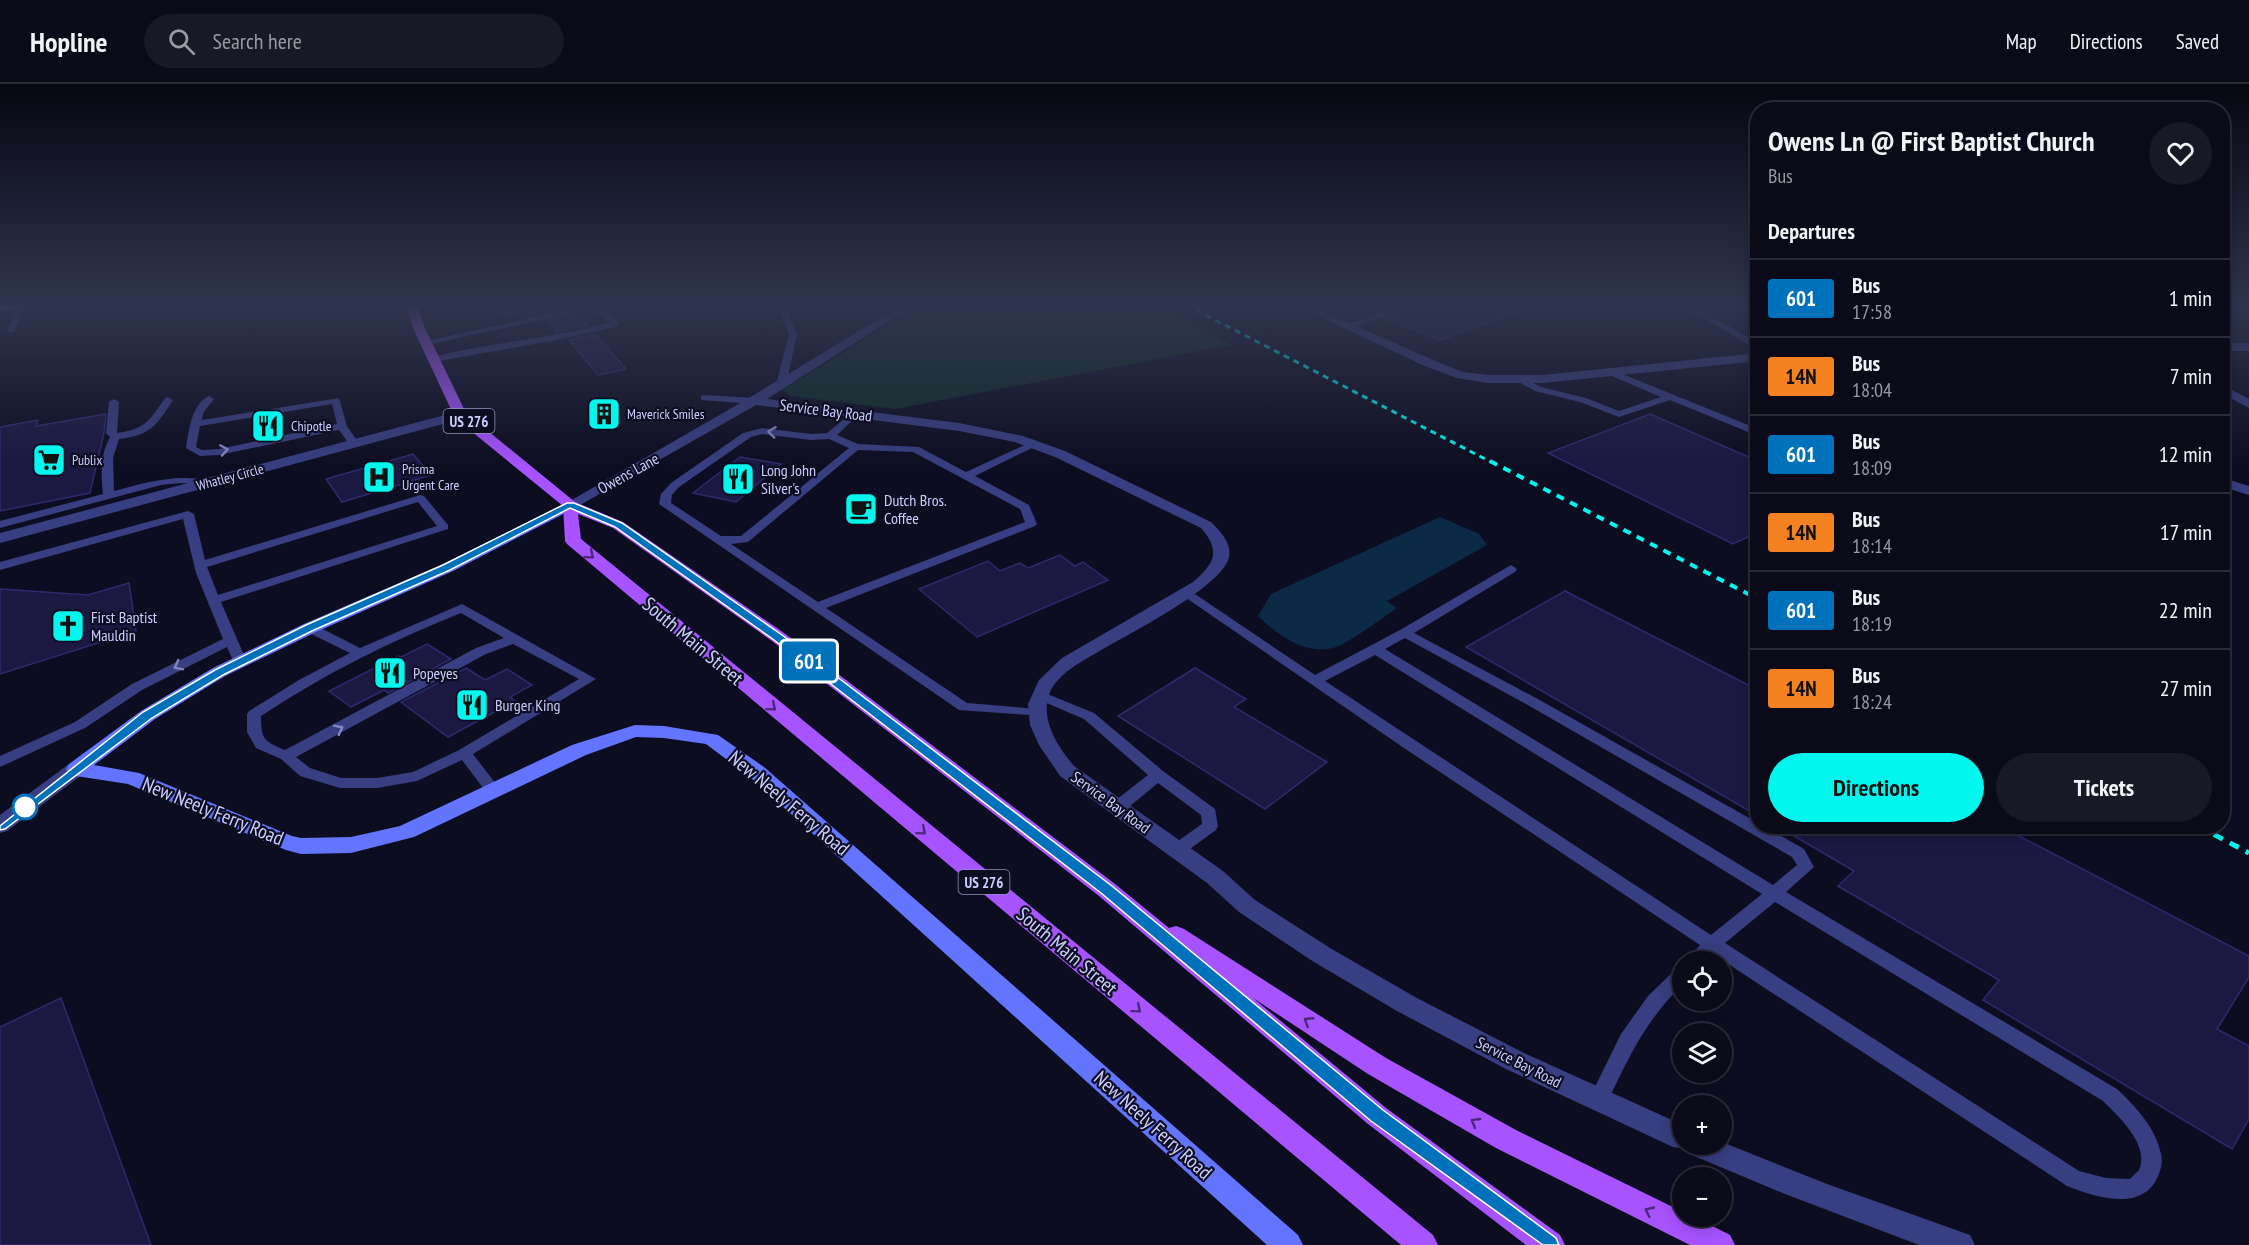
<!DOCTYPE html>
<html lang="en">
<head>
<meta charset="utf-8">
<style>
  body { margin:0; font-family:"PT Sans Narrow",sans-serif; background:#181826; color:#f1f3f6; height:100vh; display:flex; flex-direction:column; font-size:22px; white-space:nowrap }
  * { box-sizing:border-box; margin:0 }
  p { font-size:20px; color:#999aa2 }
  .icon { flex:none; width:33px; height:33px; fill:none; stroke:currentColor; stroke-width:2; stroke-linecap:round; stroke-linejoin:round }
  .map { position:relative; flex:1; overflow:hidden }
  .side { position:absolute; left:1750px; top:18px; width:480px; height:732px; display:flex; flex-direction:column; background:#0a0a19; border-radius:24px; box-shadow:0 3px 15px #0003,0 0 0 2px #2a2b38 }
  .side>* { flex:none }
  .badge { padding:0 12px; border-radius:4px; font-size:21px; line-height:39px }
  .controls { position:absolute; left:1672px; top:867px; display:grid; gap:12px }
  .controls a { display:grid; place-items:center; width:60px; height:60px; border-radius:50%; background:#0a0a19; box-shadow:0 3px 15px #0003,0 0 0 2px #2a2b38; font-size:30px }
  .map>.badge { position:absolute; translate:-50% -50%; box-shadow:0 0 0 3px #fff }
  h2 { padding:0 18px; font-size:22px; line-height:54px }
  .round { display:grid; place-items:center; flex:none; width:63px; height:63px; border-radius:32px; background:#181826 }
  .headline { display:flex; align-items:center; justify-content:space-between; height:102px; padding:0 18px }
  h1 { font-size:28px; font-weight:600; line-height:45px }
  .primary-button { display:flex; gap:12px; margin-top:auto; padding:12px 18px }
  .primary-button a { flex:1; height:69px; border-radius:36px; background:#00f7ee; color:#111; font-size:24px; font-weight:600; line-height:69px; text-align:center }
  .primary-button a+a { background:#181826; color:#f1f3f6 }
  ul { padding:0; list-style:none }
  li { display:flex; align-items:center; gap:18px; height:78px; padding:0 18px; border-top:2px solid #2a2b38 }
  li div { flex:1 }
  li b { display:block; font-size:22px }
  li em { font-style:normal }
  li .badge { min-width:66px; font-weight:700; text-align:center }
  header { display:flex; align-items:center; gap:36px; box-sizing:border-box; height:84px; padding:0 30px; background:#0a0a19; border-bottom:2px solid #2a2b38 }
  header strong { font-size:28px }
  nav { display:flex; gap:33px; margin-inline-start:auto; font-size:21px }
  .search { width:420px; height:54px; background:#181826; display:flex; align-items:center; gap:15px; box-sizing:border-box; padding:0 21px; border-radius:33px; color:#999aa2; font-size:22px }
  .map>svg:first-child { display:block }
  .green { fill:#102b26 }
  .water { fill:#0b2a46 }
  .building { fill:#1b1842; stroke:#2e2a6e; stroke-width:1.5 }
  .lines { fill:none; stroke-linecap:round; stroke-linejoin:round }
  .lane { fill:#373e81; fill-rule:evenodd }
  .street { fill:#373e81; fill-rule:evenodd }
  .secondary { fill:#6375ff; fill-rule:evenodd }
  .primary { fill:#a753ff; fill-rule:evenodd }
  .rail-far2 { stroke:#00f7ee; stroke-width:3; stroke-dasharray:6 5; stroke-linecap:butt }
  .rail-far1 { stroke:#00f7ee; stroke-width:4; stroke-dasharray:8 7; stroke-linecap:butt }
  .rail { stroke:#00f7ee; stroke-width:5; stroke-dasharray:10 8; stroke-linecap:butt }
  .oneway { stroke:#8286c0 }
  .oneway2 { stroke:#4b297a }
  .line { fill:#0072bc; stroke:#fff; stroke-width:1.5 }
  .stop-dot { fill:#fff; stroke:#0072bc; stroke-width:3 }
  .labels { text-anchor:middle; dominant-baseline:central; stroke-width:4.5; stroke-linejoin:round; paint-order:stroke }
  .far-poi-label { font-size:14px; fill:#ccceff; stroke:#0d0d21; text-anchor:start }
  .far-street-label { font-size:14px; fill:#ccceff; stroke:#0d0d21 }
  .shield { fill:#0d0d21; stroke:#9394bc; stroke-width:1.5 }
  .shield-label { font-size:15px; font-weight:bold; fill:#ccceff }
  .street-label { font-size:16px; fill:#ccceff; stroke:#0d0d21 }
  .poi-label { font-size:16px; fill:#ccceff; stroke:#0d0d21; text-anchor:start }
  .near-street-label { font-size:20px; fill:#ccceff; stroke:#0d0d21 }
</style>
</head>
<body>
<header>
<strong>Hopline</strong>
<div class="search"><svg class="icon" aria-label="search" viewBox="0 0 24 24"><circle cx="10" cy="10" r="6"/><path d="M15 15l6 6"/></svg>Search here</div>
<nav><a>Map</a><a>Directions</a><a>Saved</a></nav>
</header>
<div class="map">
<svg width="2249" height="1161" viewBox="0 0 2249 1161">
  <rect width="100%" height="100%" fill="#0d0d21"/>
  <path class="green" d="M 921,221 L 1160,221 L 1231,261 L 895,325 L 790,312 L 782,306 Z"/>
  <path class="water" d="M 1440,433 L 1479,450 L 1487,461 L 1387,517 L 1397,524 C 1382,534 1348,560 1333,564 C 1304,571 1277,550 1258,532 L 1271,510 Z"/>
  <path class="building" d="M 1355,221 L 1397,221 L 1373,229 Z
    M 1416,221 L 1528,221 L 1528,224 L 1440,256 L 1385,234 Z
    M 577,230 L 588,242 L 556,248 L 549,236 Z
    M 595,250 L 626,285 L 598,291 L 569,256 Z
    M 106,330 L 104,349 L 90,409 L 0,427 L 0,343 L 38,336 L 36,342 Z
    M 1650,330 L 1758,377 L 1758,448 L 1733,460 L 1548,369 Z
    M 413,370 L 431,391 L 342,418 L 326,395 Z
    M 740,373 L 781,380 L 736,418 L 693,409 Z
    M 1060,471 L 1075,482 L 1083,478 L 1108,496 L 977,553 L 919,505 L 988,477 L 1000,487 L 1020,479 L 1028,484 Z
    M 129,499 L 136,547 L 0,590 L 0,505 L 88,511 Z
    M 1565,507 L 1758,606 L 1758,732 L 1466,563 Z
    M 427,560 L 451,575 L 388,609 L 384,606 L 351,623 L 329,607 L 398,572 L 401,573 Z
    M 466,584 L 485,596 L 507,585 L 532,601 L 510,613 L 515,617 L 448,653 L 401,618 Z
    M 1195,584 L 1246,615 L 1234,623 L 1327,678 L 1265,725 L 1118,632 Z
    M 1777,742 L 2000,742 L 2249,872 L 2249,893 L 2217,945 L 2249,962 L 2249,1035 L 2232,1065 L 1983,916 L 1999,896 L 1838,802 L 1854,787 Z
    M 61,914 L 151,1161 L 0,1161 L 0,943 Z"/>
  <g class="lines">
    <path class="lane" d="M 19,221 L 27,221 L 14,248 L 8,248 L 7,246 Z
      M 293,221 L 371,221 L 344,227 L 297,223 Z
      M 542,221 L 559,221 L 504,232 L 500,229 Z
      M 590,221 L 601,222 L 618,238 L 618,242 C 557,258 496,266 434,278 L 429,275 L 431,273 C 490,259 550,254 609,239 L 595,226 L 590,225 L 426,261 L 422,258 Z
      M 777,221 L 785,221 L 797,250 L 787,297 L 782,300 L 777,297 L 789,250 Z
      M 1403,221 L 1414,221 L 1350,244 L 1343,242 Z
      M 1682,221 L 1691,221 L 1758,259 L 1758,266 Z
      M 1610,285 L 1758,345 L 1758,352 L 1670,316 L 1619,333 L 1580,318 L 1535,307 L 1515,296 L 1523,294 L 1541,303 L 1586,314 L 1619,327 L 1661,313 L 1607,290 L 1607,286 Z
      M 704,311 L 754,314 L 759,317 L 754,320 L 701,316 L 701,312 Z
      M 209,312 L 214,315 L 203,329 L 202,336 L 339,314 L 347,342 L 358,358 L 357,360 L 349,360 L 339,346 L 219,371 L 200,372 L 186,364 C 189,346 191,321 209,312 ZM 332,320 L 337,340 L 219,365 L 202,366 L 196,363 L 200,342 Z
      M 168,313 L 173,316 C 156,342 151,351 119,355 L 113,374 L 114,407 C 147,398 177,389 212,397 L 212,401 L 181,399 L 161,401 L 0,444 L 0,437 L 103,410 C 101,390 100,371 110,353 L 106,349 L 109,318 L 114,315 L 119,318 L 117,349 C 146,345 149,337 165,314 Z
      M 854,327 L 857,328 L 857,332 L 837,351 L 858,360 L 919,363 L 966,388 L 1031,358 L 1039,358 L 1040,360 L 975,392 L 1029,421 L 1037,440 L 1035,442 L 826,524 L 967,619 L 1038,625 L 1045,629 L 1043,632 L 959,626 L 659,420 L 661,410 L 671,399 L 743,349 L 762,344 L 811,350 L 827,349 ZM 762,350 L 811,356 L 829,355 L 849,364 L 741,452 L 721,452 L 671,419 L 672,411 L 679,403 L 751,353 ZM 858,366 L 913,368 L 1020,425 L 1025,438 L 818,518 L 731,460 L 748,458 Z
      M 420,411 L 424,412 L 448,441 L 448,445 L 221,518 L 247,578 L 245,581 L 235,581 L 227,563 L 142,606 L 85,644 L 0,683 L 0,672 L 75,638 L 132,600 L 223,555 L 196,489 L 183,435 L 0,486 L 0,478 L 188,427 L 194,430 L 205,476 ZM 418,418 L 437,442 L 218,511 L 207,483 Z
      M 1511,481 L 1517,485 L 1515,488 L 1414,549 L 1536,614 L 1758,739 L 1758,742 L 1764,742 L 1804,765 L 1814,783 L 1786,808 L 2117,1005 C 2135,1022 2156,1044 2161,1070 C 2163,1078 2161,1085 2158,1092 C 2143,1129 2095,1113 2067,1102 L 1713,870 L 1706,878 L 1685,878 L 1700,861 L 1401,662 L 1179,509 L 1181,506 L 1189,506 L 1315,591 L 1400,546 ZM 1405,554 L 1526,620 L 1792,773 L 1797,781 L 1773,801 L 1385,565 ZM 1375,571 L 1762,810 L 1711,851 L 1325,597 ZM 1775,818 L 2103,1017 C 2119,1033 2150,1061 2139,1086 L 2130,1095 L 2106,1094 L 2079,1087 L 1725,859 Z
      M 462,520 L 596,595 L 473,670 L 499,704 L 502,708 L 499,712 L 489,712 L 462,676 L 417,697 L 377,704 L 340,704 L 300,692 L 281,675 L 256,664 L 247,648 L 247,630 L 249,627 L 299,596 L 350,569 L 305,547 L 304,544 L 305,541 L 315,541 L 360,564 ZM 461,529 L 504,554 L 476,564 L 285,666 C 264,657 261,656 261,632 C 324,590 391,557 461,529 ZM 513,560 L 579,595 L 459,666 L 413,688 L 377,694 L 341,694 L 310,684 L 296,673 L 486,570 Z
      M 1040,607 L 1094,629 L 1163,687 L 1215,725 L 1218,742 L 1216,746 L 1183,770 L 1177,772 L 1171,770 L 1169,766 L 1171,762 L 1202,740 L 1201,731 L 1158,699 L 1124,727 L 1112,727 L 1110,723 L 1112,719 L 1148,691 L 1084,635 L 1035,614 L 1033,611 L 1035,608 Z
      M 1683,882 L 1683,900 C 1644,938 1628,975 1605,1023 L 1598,1026 L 1591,1023 L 1588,1017 L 1621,950 L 1648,912 L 1677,884 Z"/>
    <path class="street" d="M 901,221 L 914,221 L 767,315 L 959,339 L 1023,352 L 1065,367 L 1211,438 C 1220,447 1232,459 1229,473 C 1223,503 1126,551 1098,568 C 1081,578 1059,589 1050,608 C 1039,635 1058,663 1074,682 L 1223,787 L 1255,816 L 1330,864 L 1415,913 L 1524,969 L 1683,1041 L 1683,1060 L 1722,1060 L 1722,1058 L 1827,1100 L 1970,1151 L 1975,1161 L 1919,1161 L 1785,1110 L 1687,1069 L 1686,1065 L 1673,1063 L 1506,985 L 1397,927 L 1314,878 L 1239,828 L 1207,799 L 1060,692 L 1039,661 L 1030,641 L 1028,620 L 1039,596 L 1062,574 L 1193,498 C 1215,479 1221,467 1201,444 L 1055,373 L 1015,358 L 959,347 L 756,321 L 575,424 L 570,425 L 563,421 L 749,314 Z
      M 1295,221 L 1309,221 L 1435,277 L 1463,288 L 1488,291 L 1543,291 L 1758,269 L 1758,277 L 1543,299 L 1488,299 L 1457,294 L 1427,283 Z
      M 2223,259 L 2249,259 L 2249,267 L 2223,267 Z
      M 2223,301 L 2249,315 L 2249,324 L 2223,310 Z
      M 460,327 L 467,331 L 465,334 L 0,459 L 0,449 Z
      M 2223,394 L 2249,402 L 2249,411 L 2223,403 Z
      M 76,678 L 83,680 L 86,685 L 83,690 L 7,747 L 0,749 L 0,731 L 69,680 Z"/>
    <path class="secondary" d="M 570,417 L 575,418 L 577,421 L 575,424 L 453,487 L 316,548 L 225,592 L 155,635 L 94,681 L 139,689 L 292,752 L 301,754 L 351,753 L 400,742 L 572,661 L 635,641 L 664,642 L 718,651 L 764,683 L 1298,1151 L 1303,1161 L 1267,1161 L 750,693 L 706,660 L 664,654 L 636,653 L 586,671 L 414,753 L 351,769 L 301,770 L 286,766 L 128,700 L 76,692 L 69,690 L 66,685 L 69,680 L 141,627 L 213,584 L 304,540 L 441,481 Z"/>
    <path class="primary" d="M 0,221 L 31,221 L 25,224 L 0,227 Z
      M 406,221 L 417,221 L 425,244 L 466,329 L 575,418 L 623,438 L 784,549 L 1115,800 L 1169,844 L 1176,842 L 1184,845 L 1386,974 L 1516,1046 L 1683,1128 L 1683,1132 L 1693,1132 L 1730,1151 L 1735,1161 L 1690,1161 L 1496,1064 L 1368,990 L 1253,914 L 1386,1024 L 1560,1151 L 1565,1161 L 1526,1161 L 1368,1040 L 1099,812 L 772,557 L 613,444 L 578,430 L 581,455 L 1433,1151 L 1438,1161 L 1401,1161 L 567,460 L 565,457 L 563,422 L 455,334 L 413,244 Z"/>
    <path class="rail-far2" d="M 1186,221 L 1493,379"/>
    <path class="rail-far1" d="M 1490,377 L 1758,515"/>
    <path class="rail" d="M 2198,742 L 2249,769"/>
  </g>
  <defs><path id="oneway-chevron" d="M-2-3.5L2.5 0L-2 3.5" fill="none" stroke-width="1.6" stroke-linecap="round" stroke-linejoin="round" transform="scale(1.5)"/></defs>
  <g class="oneway">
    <use href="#oneway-chevron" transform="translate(772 348) rotate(-173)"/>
    <use href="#oneway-chevron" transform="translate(224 366) rotate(-9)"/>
    <use href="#oneway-chevron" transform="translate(178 582) rotate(153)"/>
    <use href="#oneway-chevron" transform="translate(339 645) rotate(-27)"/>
  </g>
  <g class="oneway2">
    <use href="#oneway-chevron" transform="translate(590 471) rotate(40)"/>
    <use href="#oneway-chevron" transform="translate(772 623) rotate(40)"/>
    <use href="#oneway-chevron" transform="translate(922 747) rotate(40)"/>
    <use href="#oneway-chevron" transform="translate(1137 925) rotate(40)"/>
    <use href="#oneway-chevron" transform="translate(1308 937) rotate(-147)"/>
    <use href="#oneway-chevron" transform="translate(1475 1038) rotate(-150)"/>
    <use href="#oneway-chevron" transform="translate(1649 1127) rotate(-155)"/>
  </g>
  <linearGradient id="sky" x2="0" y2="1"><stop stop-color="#070712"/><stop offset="0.58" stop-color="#2f354e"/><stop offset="1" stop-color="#2f354e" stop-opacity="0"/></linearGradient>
  <rect width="2249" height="383" fill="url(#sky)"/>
  <path class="line" d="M 567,419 L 574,419 L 622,439 L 782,551 L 1112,802 L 1383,1026 L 1556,1154 L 1559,1161 L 1543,1161 L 1371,1037 L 1101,809 L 774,556 L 615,443 L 570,424 L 450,486 L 314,546 L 223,591 L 152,634 L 5,745 L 0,746 L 0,742 L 143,628 L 215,586 L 306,541 L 443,481 Z"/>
  <defs>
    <symbol id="building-square" viewBox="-11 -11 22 22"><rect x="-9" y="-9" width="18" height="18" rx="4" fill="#00f7ee" stroke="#0d0d21"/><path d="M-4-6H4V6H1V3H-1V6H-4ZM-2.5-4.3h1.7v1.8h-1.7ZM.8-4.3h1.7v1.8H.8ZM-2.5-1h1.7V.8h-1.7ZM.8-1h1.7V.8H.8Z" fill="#111"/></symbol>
    <symbol id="restaurant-square" viewBox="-11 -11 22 22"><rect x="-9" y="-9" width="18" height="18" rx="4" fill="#00f7ee" stroke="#0d0d21"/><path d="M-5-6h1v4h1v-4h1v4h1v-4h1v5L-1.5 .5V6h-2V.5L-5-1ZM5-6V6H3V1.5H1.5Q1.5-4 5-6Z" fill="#111"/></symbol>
    <symbol id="supermarket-square" viewBox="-11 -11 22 22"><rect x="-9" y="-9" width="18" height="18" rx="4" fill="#00f7ee" stroke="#0d0d21"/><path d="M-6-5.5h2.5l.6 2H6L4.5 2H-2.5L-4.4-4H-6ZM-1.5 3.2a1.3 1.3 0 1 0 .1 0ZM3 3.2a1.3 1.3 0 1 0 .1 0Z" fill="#111"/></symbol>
    <symbol id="hospital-square" viewBox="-11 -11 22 22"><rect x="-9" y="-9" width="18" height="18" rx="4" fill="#00f7ee" stroke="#0d0d21"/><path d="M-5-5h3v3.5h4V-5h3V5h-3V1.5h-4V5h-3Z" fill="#111"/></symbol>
    <symbol id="cafe-square" viewBox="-11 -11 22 22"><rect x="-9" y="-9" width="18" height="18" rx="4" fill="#00f7ee" stroke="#0d0d21"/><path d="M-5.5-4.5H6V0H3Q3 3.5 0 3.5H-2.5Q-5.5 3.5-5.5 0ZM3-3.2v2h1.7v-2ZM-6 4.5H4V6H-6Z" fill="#111"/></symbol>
    <symbol id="church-square" viewBox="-11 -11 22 22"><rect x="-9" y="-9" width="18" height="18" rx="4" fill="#00f7ee" stroke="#0d0d21"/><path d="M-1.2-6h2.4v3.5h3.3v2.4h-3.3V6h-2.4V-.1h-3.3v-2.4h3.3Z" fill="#111"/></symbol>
  </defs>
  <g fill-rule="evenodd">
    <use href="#building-square" x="585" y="311" width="38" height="38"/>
    <use href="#restaurant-square" x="249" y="323" width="38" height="38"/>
    <use href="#supermarket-square" x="30" y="357" width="38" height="38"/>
    <use href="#hospital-square" x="360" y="374" width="38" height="38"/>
    <use href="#restaurant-square" x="719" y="376" width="38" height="38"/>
    <use href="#cafe-square" x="842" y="406" width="38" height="38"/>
    <use href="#church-square" x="49" y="523" width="38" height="38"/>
    <use href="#restaurant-square" x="371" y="570" width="38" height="38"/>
    <use href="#restaurant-square" x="453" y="602" width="38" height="38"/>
  </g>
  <circle class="stop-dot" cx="25" cy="723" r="12"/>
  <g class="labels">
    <g class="far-poi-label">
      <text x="627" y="330">Maverick Smiles</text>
      <text x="291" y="342">Chipotle</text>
      <text x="72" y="376">Publix</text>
      <text x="402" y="385">Prisma<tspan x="402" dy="16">Urgent Care</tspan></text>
    </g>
    <g class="far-street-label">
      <text transform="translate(230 393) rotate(-15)">Whatley Circle</text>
    </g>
    <g class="shield">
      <rect x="443.5" y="325" width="51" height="24" rx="4.5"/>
      <rect x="958.5" y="786" width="51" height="24" rx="4.5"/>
    </g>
    <g class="shield-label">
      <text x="469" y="337">US 276</text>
      <text x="984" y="798">US 276</text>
    </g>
    <g class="street-label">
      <text transform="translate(826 326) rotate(7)">Service Bay Road</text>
      <text transform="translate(628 389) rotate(-29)">Owens Lane</text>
      <text transform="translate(1111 718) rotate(36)">Service Bay Road</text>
      <text transform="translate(1519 978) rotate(27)">Service Bay Road</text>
    </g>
    <g class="poi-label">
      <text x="761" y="386">Long John<tspan x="761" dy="18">Silver's</tspan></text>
      <text x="884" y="416">Dutch Bros.<tspan x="884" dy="18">Coffee</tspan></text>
      <text x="91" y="533">First Baptist<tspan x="91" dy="18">Mauldin</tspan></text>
      <text x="413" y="589">Popeyes</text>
      <text x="495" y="621">Burger King</text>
    </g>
    <g class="near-street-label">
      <text transform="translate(693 557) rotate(40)">South Main Street</text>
      <text transform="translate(789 719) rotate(40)">New Neely Ferry Road</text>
      <text transform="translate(213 727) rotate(22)">New Neely Ferry Road</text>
      <text transform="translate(1067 867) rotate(40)">South Main Street</text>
      <text transform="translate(1153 1041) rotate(42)">New Neely Ferry Road</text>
    </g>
  </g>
</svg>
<div class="controls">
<a><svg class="icon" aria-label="locate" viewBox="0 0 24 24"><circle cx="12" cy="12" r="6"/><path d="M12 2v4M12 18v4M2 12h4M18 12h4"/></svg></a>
<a><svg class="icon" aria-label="layers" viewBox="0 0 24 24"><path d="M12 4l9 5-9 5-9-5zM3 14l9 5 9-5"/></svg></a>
<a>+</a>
<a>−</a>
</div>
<b class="badge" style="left:809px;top:577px;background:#0072bc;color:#fff">601</b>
<section class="side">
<div class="headline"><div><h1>Owens Ln @ First Baptist Church</h1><p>Bus</p></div><a class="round"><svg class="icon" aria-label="heart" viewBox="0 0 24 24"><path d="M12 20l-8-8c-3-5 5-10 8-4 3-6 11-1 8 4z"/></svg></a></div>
<h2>Departures</h2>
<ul>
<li><span class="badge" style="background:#0072bc;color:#fff">601</span><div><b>Bus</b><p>17:58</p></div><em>1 min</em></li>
<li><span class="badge" style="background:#f58220;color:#111">14N</span><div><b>Bus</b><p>18:04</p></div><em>7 min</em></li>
<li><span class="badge" style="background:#0072bc;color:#fff">601</span><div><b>Bus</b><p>18:09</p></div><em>12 min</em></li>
<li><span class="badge" style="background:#f58220;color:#111">14N</span><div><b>Bus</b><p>18:14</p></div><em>17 min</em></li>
<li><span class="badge" style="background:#0072bc;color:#fff">601</span><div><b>Bus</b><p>18:19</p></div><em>22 min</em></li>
<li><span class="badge" style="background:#f58220;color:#111">14N</span><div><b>Bus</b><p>18:24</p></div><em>27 min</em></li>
</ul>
<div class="primary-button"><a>Directions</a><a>Tickets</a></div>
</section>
</div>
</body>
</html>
